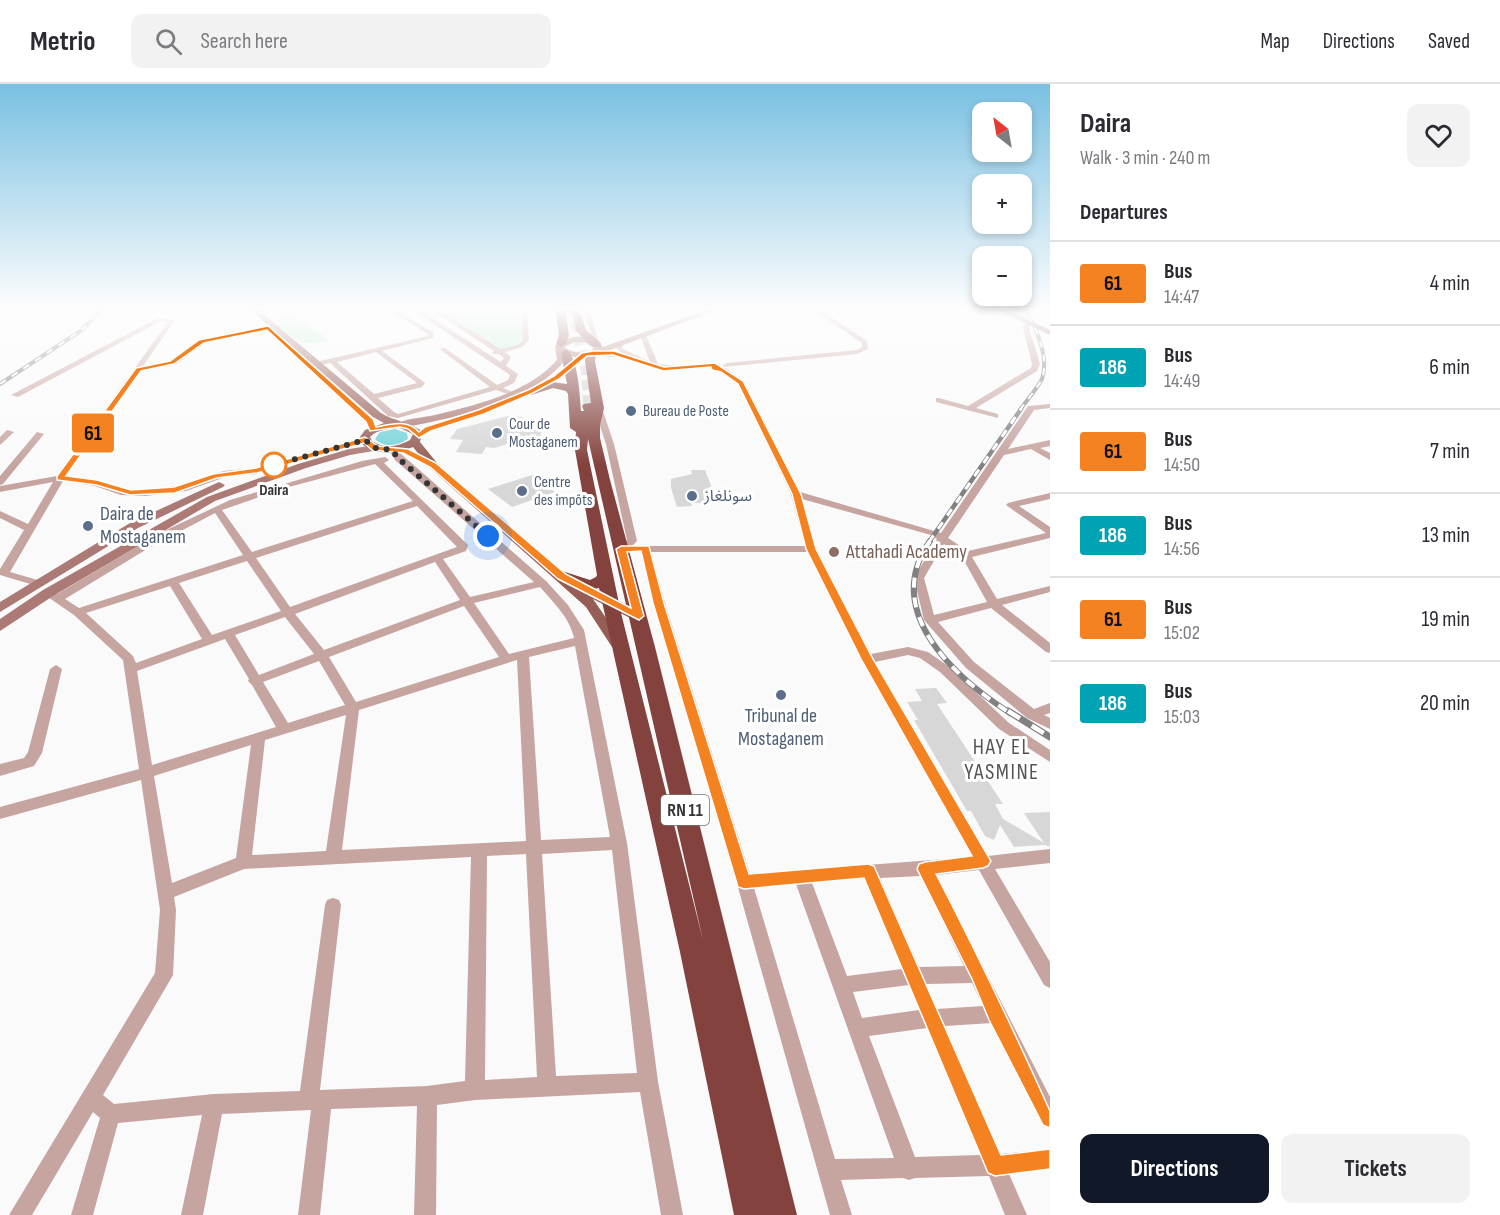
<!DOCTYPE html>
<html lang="en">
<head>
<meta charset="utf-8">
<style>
  body { margin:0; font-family:"Sofia Sans Condensed","Noto Sans Arabic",sans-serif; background:#f2f2f3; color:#2b2b33; height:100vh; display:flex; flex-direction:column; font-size:22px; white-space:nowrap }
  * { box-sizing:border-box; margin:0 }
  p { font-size:20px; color:#7c7c81 }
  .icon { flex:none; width:33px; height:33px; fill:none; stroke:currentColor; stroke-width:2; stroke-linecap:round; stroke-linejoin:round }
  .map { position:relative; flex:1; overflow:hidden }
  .panel { display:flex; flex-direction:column; background:#fff; width:450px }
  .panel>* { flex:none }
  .badge { padding:0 12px; border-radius:4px; font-size:21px; line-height:39px }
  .needle { width:39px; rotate:329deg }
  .fabs { position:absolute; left:972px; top:18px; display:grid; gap:12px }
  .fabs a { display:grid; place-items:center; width:60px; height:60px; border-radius:12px; background:#fff; box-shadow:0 3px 9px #0003; font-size:30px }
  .you { position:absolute; width:30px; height:30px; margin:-15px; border:4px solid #fff; border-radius:50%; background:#1a73e8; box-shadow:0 0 0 9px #1a73e833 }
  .map>.badge { position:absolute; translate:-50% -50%; box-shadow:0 0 0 3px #fff }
  h2 { padding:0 30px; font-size:22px; line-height:54px }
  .round { display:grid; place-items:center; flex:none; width:63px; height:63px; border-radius:12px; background:#f2f2f3 }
  .summary { display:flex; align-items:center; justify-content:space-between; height:102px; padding:0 30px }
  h1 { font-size:28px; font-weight:700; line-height:45px }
  .primary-button { display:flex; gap:12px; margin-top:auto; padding:12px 30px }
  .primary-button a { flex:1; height:69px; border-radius:12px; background:#111827; color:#fff; font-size:24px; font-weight:700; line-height:69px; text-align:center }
  .primary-button a+a { background:#f2f2f3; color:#2b2b33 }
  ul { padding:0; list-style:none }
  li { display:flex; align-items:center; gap:18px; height:84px; padding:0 30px; border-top:2px solid #e1e1e2 }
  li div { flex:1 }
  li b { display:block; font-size:22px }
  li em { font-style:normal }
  li .badge { min-width:66px; font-weight:700; text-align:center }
  header { display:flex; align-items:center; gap:36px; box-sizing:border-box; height:84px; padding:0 30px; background:#fff; border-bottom:2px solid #e1e1e2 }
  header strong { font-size:28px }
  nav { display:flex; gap:33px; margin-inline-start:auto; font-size:21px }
  .search { width:420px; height:54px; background:#f2f2f3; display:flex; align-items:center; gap:15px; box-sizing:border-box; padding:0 21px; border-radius:12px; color:#7c7c81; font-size:22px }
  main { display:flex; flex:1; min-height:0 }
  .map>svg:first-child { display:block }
  .green { fill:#c1ecd2 }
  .water { fill:#74d3da }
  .building { fill:#d7d7d8 }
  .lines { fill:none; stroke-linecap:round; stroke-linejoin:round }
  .highway-tunnel { stroke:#d2d2d3; stroke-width:10; stroke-dasharray:10 5; stroke-linecap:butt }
  .street { fill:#c6a4a0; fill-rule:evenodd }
  .secondary { fill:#ab7a75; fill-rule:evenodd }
  .primary { fill:#965c56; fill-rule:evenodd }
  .highway { fill:#83423d; fill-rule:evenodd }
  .rail-far3-casing { stroke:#818182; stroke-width:4 }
  .rail-far2-casing { stroke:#818182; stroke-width:4.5 }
  .rail-far1-casing { stroke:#818182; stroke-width:6 }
  .rail-casing { stroke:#818182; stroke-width:7 }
  .rail-far3 { stroke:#fff; stroke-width:2; stroke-dasharray:7; stroke-linecap:butt }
  .rail-far2 { stroke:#fff; stroke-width:3; stroke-dasharray:8; stroke-linecap:butt }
  .rail-far1 { stroke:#fff; stroke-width:4; stroke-dasharray:10; stroke-linecap:butt }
  .rail { stroke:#fff; stroke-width:4.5; stroke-dasharray:14; stroke-linecap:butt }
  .line { fill:#f58220; stroke:#fff; stroke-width:1.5 }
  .walk { stroke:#343435; stroke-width:6; stroke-dasharray:0 10.8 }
  .service-dot { fill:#5c6f8a; stroke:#fff; stroke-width:2 }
  .stop-dot { fill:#fff; stroke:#f58220; stroke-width:3 }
  .education-dot { fill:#8d6e63; stroke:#fff; stroke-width:2 }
  .labels { text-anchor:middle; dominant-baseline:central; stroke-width:6; stroke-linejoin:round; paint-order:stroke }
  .far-service-label { font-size:16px; fill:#4e5e75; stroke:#fff; text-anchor:start }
  .far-stop-label { font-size:16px; font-weight:bold; fill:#343435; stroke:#fff }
  .shield { fill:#fff; stroke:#717172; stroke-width:1.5 }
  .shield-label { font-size:18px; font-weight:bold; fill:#343435 }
  .service-label { font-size:20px; fill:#4e5e75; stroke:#fff; text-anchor:start }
  .education-label { font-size:20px; fill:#785e54; stroke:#fff; text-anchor:start }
  .quarter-label { font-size:22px; letter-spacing:1.5px; fill:#545455; stroke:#fff }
</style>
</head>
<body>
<header>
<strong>Metrio</strong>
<div class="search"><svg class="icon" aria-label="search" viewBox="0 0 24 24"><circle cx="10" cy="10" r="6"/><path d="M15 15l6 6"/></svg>Search here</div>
<nav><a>Map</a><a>Directions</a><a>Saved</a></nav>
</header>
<main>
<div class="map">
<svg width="1050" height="1131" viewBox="0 0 1050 1131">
  <rect width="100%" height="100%" fill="#fafafb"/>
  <path class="green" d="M 432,223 L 519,223 L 523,256 L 516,261 L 502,265 Z
    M 281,230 L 293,230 L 329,256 C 297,264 298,257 274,238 Z"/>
  <path class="water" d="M 395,345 L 407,349 L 408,355 C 398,362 384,364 375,355 L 380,348 Z"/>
  <path class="building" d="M 508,332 L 523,333 L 520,338 L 544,341 L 540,353 L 525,351 L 524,355 L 518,357 L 494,364 L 486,363 L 482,370 L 456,368 L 463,356 L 450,355 L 457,345 Z
    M 691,386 L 705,386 L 712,404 L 708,404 L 714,419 L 691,419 L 692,422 L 677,423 L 671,404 L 671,395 L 692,390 Z
    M 532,391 L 555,408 L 512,423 L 488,405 Z
    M 936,604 L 947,619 L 937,620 L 1003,720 L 995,720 L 1003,735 L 1044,759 L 1024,729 L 1050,728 L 1050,763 L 1045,761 L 1014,763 L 1000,741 L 994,756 L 985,752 L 971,727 L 967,727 L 914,636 L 918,636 L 907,618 L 922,617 L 915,605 Z"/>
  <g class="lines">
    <path class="highway-tunnel" d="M 570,223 L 586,286 L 588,322"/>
    <path class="street" d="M 271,223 L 282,223 L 256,230 L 253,228 Z
      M 384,223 L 391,223 L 434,249 L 433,254 L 382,267 L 425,299 L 422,303 L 378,314 L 394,328 L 398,330 L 490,303 L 441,266 L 441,264 L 445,264 L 497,301 L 508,296 L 510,291 L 408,223 L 415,223 L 501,278 L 504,274 L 499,270 L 493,270 L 492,269 L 494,267 L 427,223 L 434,223 L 501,265 L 518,261 L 523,256 L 521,223 L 527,223 L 529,256 L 522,263 L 505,268 L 511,273 L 506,282 L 518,290 L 514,299 L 503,304 L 515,309 L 511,311 L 496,306 L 398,334 L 388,332 L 330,279 L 316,282 L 316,278 L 428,252 L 428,250 ZM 376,268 L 417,299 L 374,310 L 337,278 Z
      M 583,223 L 589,223 L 598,257 L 593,256 Z
      M 809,223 L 816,223 L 867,257 L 868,265 L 857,270 L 724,283 L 723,281 L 727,279 L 856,266 L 862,263 L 862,259 Z
      M 158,234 L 175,236 L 143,282 L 170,277 L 200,257 L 268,242 L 271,244 L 204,260 L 175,281 L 139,287 L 66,392 L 97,396 L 122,405 L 145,406 L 184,401 L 224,387 L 257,384 L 261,387 L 257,390 L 225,393 L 186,407 L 145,412 L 121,411 L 95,402 L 63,397 L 10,488 L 41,497 L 42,499 L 37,502 L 0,491 L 0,485 L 24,446 L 0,434 L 0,427 L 28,440 L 53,398 L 0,408 L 0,402 L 57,392 L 168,238 L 161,237 L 18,313 L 11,311 Z
      M 1026,238 L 1031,239 L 1029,244 L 1040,280 L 1037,287 L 976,324 L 998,330 L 998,334 L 936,318 L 936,314 L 939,314 L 968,322 L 1031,284 L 1032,280 L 1023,244 Z
      M 643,249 L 646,251 L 658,280 L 676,282 L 715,279 L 719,281 L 715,283 C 680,286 662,290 630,274 L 627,275 C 615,272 598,273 590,269 C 598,265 612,266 622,269 L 615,263 L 621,258 L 624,260 L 622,263 L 623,265 L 650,278 L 640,251 Z
      M 720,284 L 726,284 L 745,299 L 800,408 L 941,449 L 1028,322 L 1050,320 L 1050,324 L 1034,326 L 1008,365 L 1050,356 L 1050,362 L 1040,364 L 1050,369 L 1050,376 L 1031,365 L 1004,371 L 948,454 L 968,467 L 1046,449 L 1006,421 L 1008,419 L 1050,409 L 1050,415 L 1019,422 L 1050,443 L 1050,454 L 972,473 L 997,515 L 1050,502 L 1050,508 L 1002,521 L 1050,559 L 1050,569 L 1046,568 L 991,524 L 938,538 L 974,578 L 1034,625 L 1050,619 L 1050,629 L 1044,631 L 1050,634 L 1050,645 L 1027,634 L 966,584 L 924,536 L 914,494 L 937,455 L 931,451 L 802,415 L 816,465 L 871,570 L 908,563 L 928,568 L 948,582 L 1009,639 L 1050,666 L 1050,678 L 999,645 L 940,588 L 920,574 L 908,571 L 875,578 L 988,772 L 1050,765 L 1050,779 L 995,785 L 1050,878 L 1050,904 L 1044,901 L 979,786 L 936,791 L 1050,1013 L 1050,1044 L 1043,1041 L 992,939 L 945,942 L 1000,1070 L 1050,1065 L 1050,1085 L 1009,1090 L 1027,1131 L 1005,1131 L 989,1092 L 915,1094 L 909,1096 L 903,1094 L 841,1096 L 852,1131 L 830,1131 L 718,732 L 653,519 L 641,468 L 621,468 L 616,465 L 627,456 L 606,360 L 594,324 L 598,322 L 602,324 L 614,360 L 637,457 L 632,462 L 805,462 L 791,410 L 738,300 L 720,288 ZM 944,460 L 962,473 L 987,518 L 934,531 L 924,494 ZM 651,468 L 807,468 L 861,575 L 972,773 L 750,790 L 665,519 ZM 921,792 L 964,882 L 919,883 L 880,794 ZM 864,794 L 902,885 L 847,892 L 812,799 ZM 796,800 L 894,1074 L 835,1075 L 754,804 ZM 972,899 L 983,922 L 937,925 L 926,900 ZM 909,901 L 919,926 L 862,934 L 853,908 ZM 927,944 L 980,1071 L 915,1073 L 869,952 Z
      M 7,346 L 14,348 L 0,361 L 0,353 Z
      M 37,348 L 44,350 L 3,400 L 0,401 L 0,392 Z
      M 392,362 L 546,497 L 568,521 L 584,546 L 627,759 L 658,998 L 683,1131 L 661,1131 L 640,1008 L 475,1016 L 437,1021 L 436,1131 L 414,1131 L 417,1022 L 331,1025 L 320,1131 L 298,1131 L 311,1026 L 222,1030 L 203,1131 L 181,1131 L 202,1031 L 118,1039 L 93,1131 L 71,1131 L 100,1034 L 93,1028 L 32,1131 L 9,1131 L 155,889 L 160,826 L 141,696 L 0,735 L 0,723 L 139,685 L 123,576 L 74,531 L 42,509 L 48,506 L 57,510 L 162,448 L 230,416 L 362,377 L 385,373 L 389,376 L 384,379 L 468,461 L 466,467 L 443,475 L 470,513 L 534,498 L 395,376 L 388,365 ZM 375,380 L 413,417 L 252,468 L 222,426 L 285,404 ZM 417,422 L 457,463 L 290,523 L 256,474 ZM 215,429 L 243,471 L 79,524 L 65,515 L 147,465 ZM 247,477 L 281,527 L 212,551 L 179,499 ZM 435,478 L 460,516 L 324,566 L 295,530 ZM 170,502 L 202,555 L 136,579 L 133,572 L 86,529 ZM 540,503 C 553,518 570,534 574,554 L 509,570 L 474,519 ZM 464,522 L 499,573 L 356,618 L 329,573 ZM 285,533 L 314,570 L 259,591 L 235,551 ZM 225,555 L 249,595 L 248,597 L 252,601 L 276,643 L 152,681 L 137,587 ZM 575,562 L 610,753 L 541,756 L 529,573 ZM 517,576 L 526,757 L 342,766 L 359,626 ZM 319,577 L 345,621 L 288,639 L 263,598 ZM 346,631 L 326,767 L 252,771 L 265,656 ZM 251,661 L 236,774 L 172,799 L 154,692 ZM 612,766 L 637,989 L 556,992 L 542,770 ZM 526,770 L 537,993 L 485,996 L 487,772 ZM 471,773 L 465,997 L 427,1002 L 320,1006 L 341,821 L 339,816 L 333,814 L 327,816 L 325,821 L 300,1007 L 214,1010 L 114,1020 L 103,1011 L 173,891 L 176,826 L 174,813 L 244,785 Z
      M 56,581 L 62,585 L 42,669 L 34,682 L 0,692 L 0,680 L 24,674 L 28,668 L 50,585 Z"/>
    <path class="secondary" d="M 714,223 L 725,223 L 594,272 L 578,274 L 565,270 L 565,276 C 532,319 451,335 400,344 L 395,341 C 404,334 423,334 435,331 C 476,321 528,309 557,276 L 555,262 C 568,250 590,250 603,263 ZM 574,258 L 584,258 L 594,264 C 587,271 571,269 564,263 Z
      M 375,361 L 379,362 L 379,366 L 350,371 L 306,384 L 215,417 L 53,512 L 0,547 L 0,535 L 43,506 L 207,413 L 298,380 L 349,365 Z
      M 219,398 L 225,401 L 223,403 L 138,444 L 0,528 L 0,518 L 130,439 Z"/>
    <path class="primary" d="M 247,223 L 255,223 L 381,329 C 394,337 409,338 422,347 L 420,358 L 437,379 L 575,499 L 585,499 L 644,530 L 646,533 L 644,536 L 634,536 L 593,515 L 624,560 L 622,563 L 612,563 L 586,523 L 429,383 L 413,363 C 396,370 379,371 363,361 L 360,353 L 365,346 L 384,339 L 373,333 ZM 400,344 L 413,350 L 410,356 C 398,363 384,365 372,357 L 370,353 C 378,345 389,345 400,344 Z
      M 991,223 L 1001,223 L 1050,246 L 1050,251 Z"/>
    <path class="highway" d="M 555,223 L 565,223 L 569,251 L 566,260 L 561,263 L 556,260 L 559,251 Z
      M 571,223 L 579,223 L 586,246 L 601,259 L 601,263 L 593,263 L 576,247 Z
      M 566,266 C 578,271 580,314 581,327 L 584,327 L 582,322 L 584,320 L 591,319 L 585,277 L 586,270 L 591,267 L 596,270 L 595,277 L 604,324 L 600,341 L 600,354 L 610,396 L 655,563 L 797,1131 L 734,1131 L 680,868 L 599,504 C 585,508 570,500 556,495 L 554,492 L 562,487 L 590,496 L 596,493 L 597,491 L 575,366 L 576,348 L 570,344 L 568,310 L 566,307 L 553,304 L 531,311 L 525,308 L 552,298 L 567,300 L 561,269 ZM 588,355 L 703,856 L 621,529 L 587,366 Z"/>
    <defs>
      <path id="rail-far3" d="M 0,300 L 82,246 L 104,223
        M 1020,326 C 1027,316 1036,306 1042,295 C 1050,272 1035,242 1024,223"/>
      <path id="rail-far2" d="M 929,458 L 1021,325"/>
      <path id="rail-far1" d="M 930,457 C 881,527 954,593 1010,629"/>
      <path id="rail" d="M 1008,627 L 1050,653"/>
    </defs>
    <use href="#rail-far3" class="rail-far3-casing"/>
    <use href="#rail-far2" class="rail-far2-casing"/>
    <use href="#rail-far1" class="rail-far1-casing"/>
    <use href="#rail" class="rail-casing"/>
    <use href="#rail-far3" class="rail-far3"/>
    <use href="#rail-far2" class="rail-far2"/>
    <use href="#rail-far1" class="rail-far1"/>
    <use href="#rail" class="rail"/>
  </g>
  <linearGradient id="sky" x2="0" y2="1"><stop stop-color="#79c0e2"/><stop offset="0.59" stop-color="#fdfdfd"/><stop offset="1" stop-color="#fdfdfd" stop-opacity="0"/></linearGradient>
  <rect width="1050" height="381" fill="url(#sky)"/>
  <path class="line" d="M 268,242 L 373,335 L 376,343 C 391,340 408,335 419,348 L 425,343 L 478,326 L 528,306 L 554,292 L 582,269 L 593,267 L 614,267 L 664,283 L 715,279 L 743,297 L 801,410 L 816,465 L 873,575 L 991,777 L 988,782 L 983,784 L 936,790 C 977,869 1015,949 1050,1027 L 1050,1044 L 1043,1041 L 989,936 L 972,895 L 917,785 L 919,780 L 925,778 L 972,772 L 861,575 L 806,465 L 792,410 L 738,300 L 721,288 L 712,286 L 711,283 L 663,287 L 613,271 L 587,272 L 559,295 L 533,309 L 484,330 L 431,347 L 419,354 L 408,345 L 400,343 L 370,347 L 366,338 L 267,246 L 204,259 L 174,280 L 141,287 L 66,392 L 97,396 L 131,406 L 174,403 L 213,390 L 256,384 L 365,353 L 378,362 L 408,365 L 436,379 L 566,490 L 631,524 L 616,465 L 621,462 L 649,462 L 664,519 L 749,790 L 868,780 L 874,782 L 1001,1071 L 1050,1065 L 1050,1085 L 995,1092 L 988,1089 L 864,794 L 744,805 L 738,803 L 653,519 L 641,467 L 627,468 L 644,532 L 639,536 L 558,495 L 430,383 L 403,369 L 372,366 L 364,359 L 257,389 L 217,394 L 175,409 L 130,411 L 96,401 L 57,396 L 57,392 L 136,284 L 170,277 L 199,256 Z"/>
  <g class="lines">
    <path class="walk" d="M 274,381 L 365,356 L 375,364 L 392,366 L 398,374 L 488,452"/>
  </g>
  <g class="service-dot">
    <circle cx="631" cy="327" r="6"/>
    <circle cx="497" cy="349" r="6"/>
    <circle cx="522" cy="407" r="6"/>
    <circle cx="692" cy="412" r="6"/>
    <circle cx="88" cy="442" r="6"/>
    <circle cx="781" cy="611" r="6"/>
  </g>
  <circle class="stop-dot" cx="274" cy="381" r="12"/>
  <circle class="education-dot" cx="834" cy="468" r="6"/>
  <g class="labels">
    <g class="far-service-label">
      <text x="643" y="327">Bureau de Poste</text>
      <text x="509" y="340">Cour de<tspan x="509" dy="18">Mostaganem</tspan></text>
      <text x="534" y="398">Centre<tspan x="534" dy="18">des impôts</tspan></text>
      <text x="704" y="412">سونلغاز</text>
    </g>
    <g class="far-stop-label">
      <text x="274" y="406">Daira</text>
    </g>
    <rect class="shield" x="661" y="711" width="48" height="30" rx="4.5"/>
    <g class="shield-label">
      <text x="685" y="726">RN 11</text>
    </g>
    <g class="service-label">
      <text x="100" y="430">Daira de<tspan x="100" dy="23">Mostaganem</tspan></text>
      <text x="781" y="632" text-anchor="middle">Tribunal de<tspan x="781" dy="23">Mostaganem</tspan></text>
    </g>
    <g class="education-label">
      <text x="846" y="468">Attahadi Academy</text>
    </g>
    <g class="quarter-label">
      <text x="1002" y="663">HAY EL<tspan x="1002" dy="25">YASMINE</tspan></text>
    </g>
  </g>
</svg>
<div class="fabs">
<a><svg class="needle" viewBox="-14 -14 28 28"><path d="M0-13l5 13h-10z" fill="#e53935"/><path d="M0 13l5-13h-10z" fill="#7c7c81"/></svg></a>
<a>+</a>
<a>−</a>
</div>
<div class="you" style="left:488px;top:452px"></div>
<b class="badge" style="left:93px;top:349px;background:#f58220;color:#111">61</b>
</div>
<section class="panel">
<div class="summary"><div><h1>Daira</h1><p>Walk · 3 min · 240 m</p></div><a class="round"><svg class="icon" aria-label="heart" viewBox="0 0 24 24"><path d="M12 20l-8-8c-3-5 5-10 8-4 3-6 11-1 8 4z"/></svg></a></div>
<h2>Departures</h2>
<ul>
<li><span class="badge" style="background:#f58220;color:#111">61</span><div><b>Bus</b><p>14:47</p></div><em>4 min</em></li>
<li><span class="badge" style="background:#00a3b4;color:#fff">186</span><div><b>Bus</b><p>14:49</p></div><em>6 min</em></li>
<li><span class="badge" style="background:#f58220;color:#111">61</span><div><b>Bus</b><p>14:50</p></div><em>7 min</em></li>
<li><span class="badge" style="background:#00a3b4;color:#fff">186</span><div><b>Bus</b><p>14:56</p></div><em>13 min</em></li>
<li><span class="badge" style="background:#f58220;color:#111">61</span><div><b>Bus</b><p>15:02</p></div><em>19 min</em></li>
<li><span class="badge" style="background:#00a3b4;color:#fff">186</span><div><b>Bus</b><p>15:03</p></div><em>20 min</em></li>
</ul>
<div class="primary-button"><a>Directions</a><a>Tickets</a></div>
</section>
</main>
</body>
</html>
